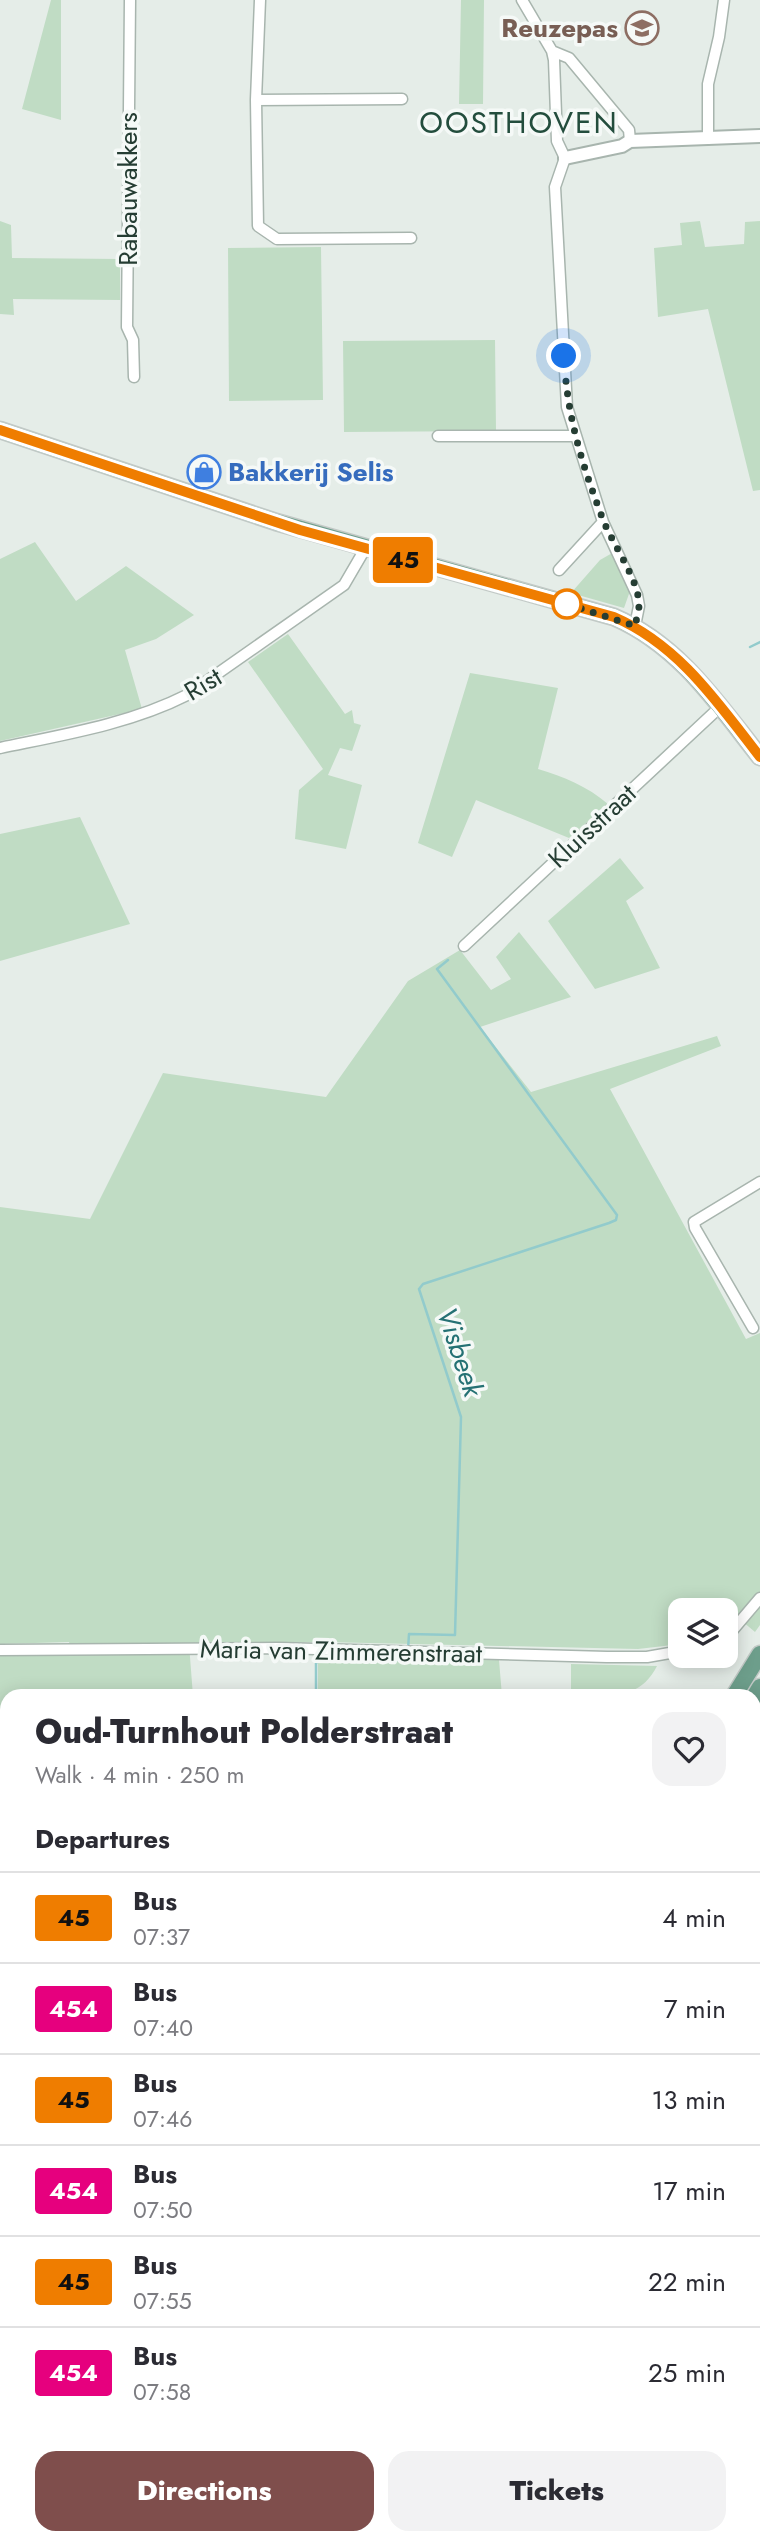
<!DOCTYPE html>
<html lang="en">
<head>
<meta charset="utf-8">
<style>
  body { margin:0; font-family:Jost,sans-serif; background:#f2f2f3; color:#2b2b33; height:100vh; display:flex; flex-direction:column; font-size:26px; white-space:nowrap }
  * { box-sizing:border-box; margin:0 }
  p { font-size:23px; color:#7c7c81 }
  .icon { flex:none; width:38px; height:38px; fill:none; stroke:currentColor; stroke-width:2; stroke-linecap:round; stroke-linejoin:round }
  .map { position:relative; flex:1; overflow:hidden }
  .panel { position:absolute; left:0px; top:1689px; width:761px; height:856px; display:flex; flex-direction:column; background:#fff; border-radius:21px 21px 0 0; box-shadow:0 4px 18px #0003 }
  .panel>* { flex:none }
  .badge { padding:0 14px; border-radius:5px; font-size:24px; line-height:46px }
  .controls { position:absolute; left:668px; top:1598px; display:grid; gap:14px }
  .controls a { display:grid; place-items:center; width:70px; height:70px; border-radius:14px; background:#fff; box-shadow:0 4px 18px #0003; font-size:35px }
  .you { position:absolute; width:35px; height:35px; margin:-18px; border:5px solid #fff; border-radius:50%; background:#1a73e8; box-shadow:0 0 0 10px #1a73e833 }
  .map>.badge { position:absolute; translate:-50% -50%; box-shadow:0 0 0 4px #fff }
  h2 { padding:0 35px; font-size:26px; line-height:63px }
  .round { display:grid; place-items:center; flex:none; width:74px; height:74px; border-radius:21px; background:#f2f2f3 }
  .overview { display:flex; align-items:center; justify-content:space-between; height:119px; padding:0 35px }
  h1 { font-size:33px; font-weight:800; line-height:52px }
  .primary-button { display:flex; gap:14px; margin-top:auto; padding:14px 35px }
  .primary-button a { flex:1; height:80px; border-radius:21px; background:#7f4e4c; color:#fff; font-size:28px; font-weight:800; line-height:80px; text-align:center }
  .primary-button a+a { background:#f2f2f3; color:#2b2b33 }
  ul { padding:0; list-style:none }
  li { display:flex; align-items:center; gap:21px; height:91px; padding:0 35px; border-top:2px solid #e1e1e2 }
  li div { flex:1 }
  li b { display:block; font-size:26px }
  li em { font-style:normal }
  li .badge { min-width:77px; font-weight:700; text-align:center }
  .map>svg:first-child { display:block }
  .green { fill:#c0dcc4 }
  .water { fill:#92cbcc }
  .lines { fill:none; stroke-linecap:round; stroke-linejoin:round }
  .stream { stroke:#92cbcc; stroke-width:2.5 }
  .minor-casing { stroke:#a8b5ae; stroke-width:13 }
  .tertiary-casing { stroke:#a8b5ae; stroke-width:16 }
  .primary-casing { stroke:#c2c9c6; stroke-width:19 }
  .minor { stroke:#fff; stroke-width:10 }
  .tertiary { stroke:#fff; stroke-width:12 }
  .primary { stroke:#6d9e8b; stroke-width:16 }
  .line-casing { stroke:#fff; stroke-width:16 }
  .line { stroke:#ef7d00; stroke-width:10 }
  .walk { stroke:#253d33; stroke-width:7; stroke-dasharray:0 12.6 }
  .stop-dot { fill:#fff; stroke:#ef7d00; stroke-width:3.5 }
  .labels { text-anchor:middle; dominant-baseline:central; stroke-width:7; stroke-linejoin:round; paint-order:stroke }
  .education-label { font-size:26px; font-weight:bold; fill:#785e54; stroke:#f5f9f7; text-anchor:end }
  .street-label { font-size:26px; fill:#253d33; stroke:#f5f9f7 }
  .shop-label { font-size:26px; font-weight:bold; fill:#366cbe; stroke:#f5f9f7; text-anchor:start }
  .water-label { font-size:28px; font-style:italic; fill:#257174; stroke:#f5f9f7 }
  .quarter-label { font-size:30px; letter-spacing:2px; fill:#234d3d; stroke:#f5f9f7 }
</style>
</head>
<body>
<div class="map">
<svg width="760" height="2543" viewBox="0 0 760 2543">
  <rect width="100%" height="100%" fill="#e5ede8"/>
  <path class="green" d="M 51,0 L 61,0 L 61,120 L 22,109 Z
    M 461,0 L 484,0 L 483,104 L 459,104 Z
    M 0,221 L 11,225 L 12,258 L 120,259 L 120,300 L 13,299 L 14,315 L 0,314 Z
    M 700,221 L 705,247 L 744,244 L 745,222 L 760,221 L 760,490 L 753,491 L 708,309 L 658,317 L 654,248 L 682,245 L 680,223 Z
    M 321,247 L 323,400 L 229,401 L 228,248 Z
    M 495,340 L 496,431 L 344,432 L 343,341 Z
    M 35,542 L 76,601 L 126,566 L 194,615 L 156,639 L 125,650 L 142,709 L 0,741 L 0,559 Z
    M 614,552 L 630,591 L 624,608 L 571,593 L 600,560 Z
    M 288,634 L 345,714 L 352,710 L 354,723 L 361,725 L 352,751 L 340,748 L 328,775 L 362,785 L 346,849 L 295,839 L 299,790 L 323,769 L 248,662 Z
    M 470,673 L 558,688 L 538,769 C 564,777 587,786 608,804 L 569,838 L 476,800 L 452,857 L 418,843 Z
    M 80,817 L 130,924 L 0,961 L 0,834 Z
    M 620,858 L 644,888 L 626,901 L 660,968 L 595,989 L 548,921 Z
    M 519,932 L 571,997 L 480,1027 L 531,1092 L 717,1036 L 721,1046 L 610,1089 L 746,1339 L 760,1333 L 760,1625 L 755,1632 L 736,1616 L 726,1628 L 726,1610 L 681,1610 L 681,1644 L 638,1649 L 324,1642 L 189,1644 L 193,1696 L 7,1696 L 7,2353 L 0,2351 L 0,1655 L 72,1654 L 69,1642 L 0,1644 L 0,1207 L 90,1219 L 163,1073 L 326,1097 L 408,981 L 460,950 L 491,990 L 511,979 L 496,957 Z
    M 318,1655 L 499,1660 L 502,1696 L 318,1696 Z
    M 571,1664 L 657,1666 C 639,1702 605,1696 571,1696 Z
    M 0,2394 L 7,2396 L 7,2538 L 493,2538 L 492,2543 L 0,2543 Z
    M 754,2464 L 760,2466 L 760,2508 L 754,2507 Z
    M 545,2538 L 708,2538 L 735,2543 L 544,2543 Z"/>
  <path class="water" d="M 0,2358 L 7,2359 L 7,2388 L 0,2386 Z
    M 308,2538 L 403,2538 L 401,2543 L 308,2543 Z"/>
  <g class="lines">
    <path class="stream" d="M 750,647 L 760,642
      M 408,1650 L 409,1634 L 455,1635 L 461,1417 L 419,1289 L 423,1284 L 609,1223 L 616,1220 L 617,1215 L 437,969 L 448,960
      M 316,1696 L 316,1663 L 322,1660 L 408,1660 L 408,1656
      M 303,2543 L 303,2538"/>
    <defs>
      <path id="minor" d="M 130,0 L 127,327 L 133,340 L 134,377
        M 260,0 L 256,100 L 258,226 L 277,239 L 411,238
        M 522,0 L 552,51 L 554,60 L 557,141 L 565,158 L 555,187 L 567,407 L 603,522 L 637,595 L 639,606 L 635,626
        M 552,51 L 569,58 L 629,130 L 630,141
        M 256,100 L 402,99
        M 708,139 L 708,84 L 719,37 L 724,0
        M 438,436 L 574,436
        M 559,570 L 603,522
        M 0,748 C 62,735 130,724 187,695 L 344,585 L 365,549
        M 464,946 L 720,707
        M 753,1328 L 695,1228 L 694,1222 L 760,1182
        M 726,1638 L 760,1598
        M 0,1650 L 278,1648 L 607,1657 L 647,1657 L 681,1651
        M 754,1801 L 760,1787"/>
      <path id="tertiary" d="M 565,158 L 622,146 L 630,141 L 760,136"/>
      <path id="primary" d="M 0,430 L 276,522 L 614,617 C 679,645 717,703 760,757
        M 734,1696 L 760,1654
        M 754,1697 L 760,1687
        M 509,2543 L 510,2538
        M 528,2543 L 529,2538"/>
    </defs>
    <use href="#minor" class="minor-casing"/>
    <use href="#tertiary" class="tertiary-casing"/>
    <use href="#primary" class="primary-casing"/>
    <use href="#minor" class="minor"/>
    <use href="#tertiary" class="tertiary"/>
    <use href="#primary" class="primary"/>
  </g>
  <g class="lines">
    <defs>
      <path id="line" d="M 0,430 L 300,530 L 614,617 C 679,645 718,703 760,757"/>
    </defs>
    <use href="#line" class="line-casing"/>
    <use href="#line" class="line"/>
    <path class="walk" d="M 564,356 C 567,416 581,461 602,517 C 611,542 639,579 639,605 C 639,612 636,620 635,626 L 567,604"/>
  </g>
  <defs>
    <symbol id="school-ring" viewBox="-11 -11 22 22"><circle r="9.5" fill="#f5f9f7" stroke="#8d6e63" stroke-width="1.5"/><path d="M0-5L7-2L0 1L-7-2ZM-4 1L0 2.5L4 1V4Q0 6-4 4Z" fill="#8d6e63"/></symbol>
    <symbol id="shop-ring" viewBox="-11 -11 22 22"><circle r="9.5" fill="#f5f9f7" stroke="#3f7fe0" stroke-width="1.5"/><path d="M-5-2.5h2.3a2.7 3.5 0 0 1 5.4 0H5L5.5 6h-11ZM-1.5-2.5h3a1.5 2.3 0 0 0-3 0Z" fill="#3f7fe0"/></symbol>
  </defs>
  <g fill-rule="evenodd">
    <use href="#school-ring" x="623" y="9" width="38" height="38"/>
    <use href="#shop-ring" x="185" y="453" width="38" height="38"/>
  </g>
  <circle class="stop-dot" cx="567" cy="604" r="14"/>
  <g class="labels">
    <g class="education-label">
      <text x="618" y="28">Reuzepas</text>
    </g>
    <g class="street-label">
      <text transform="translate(128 189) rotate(-90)">Rabauwakkers</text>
      <text transform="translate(203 684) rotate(-31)">Rist</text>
      <text transform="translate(592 826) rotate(-43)">Kluisstraat</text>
      <text transform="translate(341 1651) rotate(1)">Maria van Zimmerenstraat</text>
    </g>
    <g class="shop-label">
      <text x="228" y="472">Bakkerij Selis</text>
    </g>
    <g class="water-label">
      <text transform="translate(460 1352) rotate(72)">Visbeek</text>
    </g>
    <g class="quarter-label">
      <text x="519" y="122">OOSTHOVEN</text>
    </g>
  </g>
</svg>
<div class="controls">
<a><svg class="icon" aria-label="layers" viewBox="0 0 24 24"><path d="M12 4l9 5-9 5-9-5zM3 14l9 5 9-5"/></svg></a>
</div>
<div class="you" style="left:564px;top:356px"></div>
<b class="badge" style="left:403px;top:560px;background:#ef7d00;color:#111">45</b>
<section class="panel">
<div class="overview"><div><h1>Oud-Turnhout Polderstraat</h1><p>Walk · 4 min · 250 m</p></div><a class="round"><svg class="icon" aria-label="heart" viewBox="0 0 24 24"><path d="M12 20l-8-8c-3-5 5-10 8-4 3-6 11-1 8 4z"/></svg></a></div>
<h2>Departures</h2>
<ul>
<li><span class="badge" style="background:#ef7d00;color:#111">45</span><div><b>Bus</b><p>07:37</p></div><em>4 min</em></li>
<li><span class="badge" style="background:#e6007e;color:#fff">454</span><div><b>Bus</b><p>07:40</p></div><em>7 min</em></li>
<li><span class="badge" style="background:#ef7d00;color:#111">45</span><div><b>Bus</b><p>07:46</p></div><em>13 min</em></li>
<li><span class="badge" style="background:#e6007e;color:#fff">454</span><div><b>Bus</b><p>07:50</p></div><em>17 min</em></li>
<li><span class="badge" style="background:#ef7d00;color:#111">45</span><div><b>Bus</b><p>07:55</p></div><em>22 min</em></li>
<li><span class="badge" style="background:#e6007e;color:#fff">454</span><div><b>Bus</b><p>07:58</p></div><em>25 min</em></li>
</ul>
<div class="primary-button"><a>Directions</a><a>Tickets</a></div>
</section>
</div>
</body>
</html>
